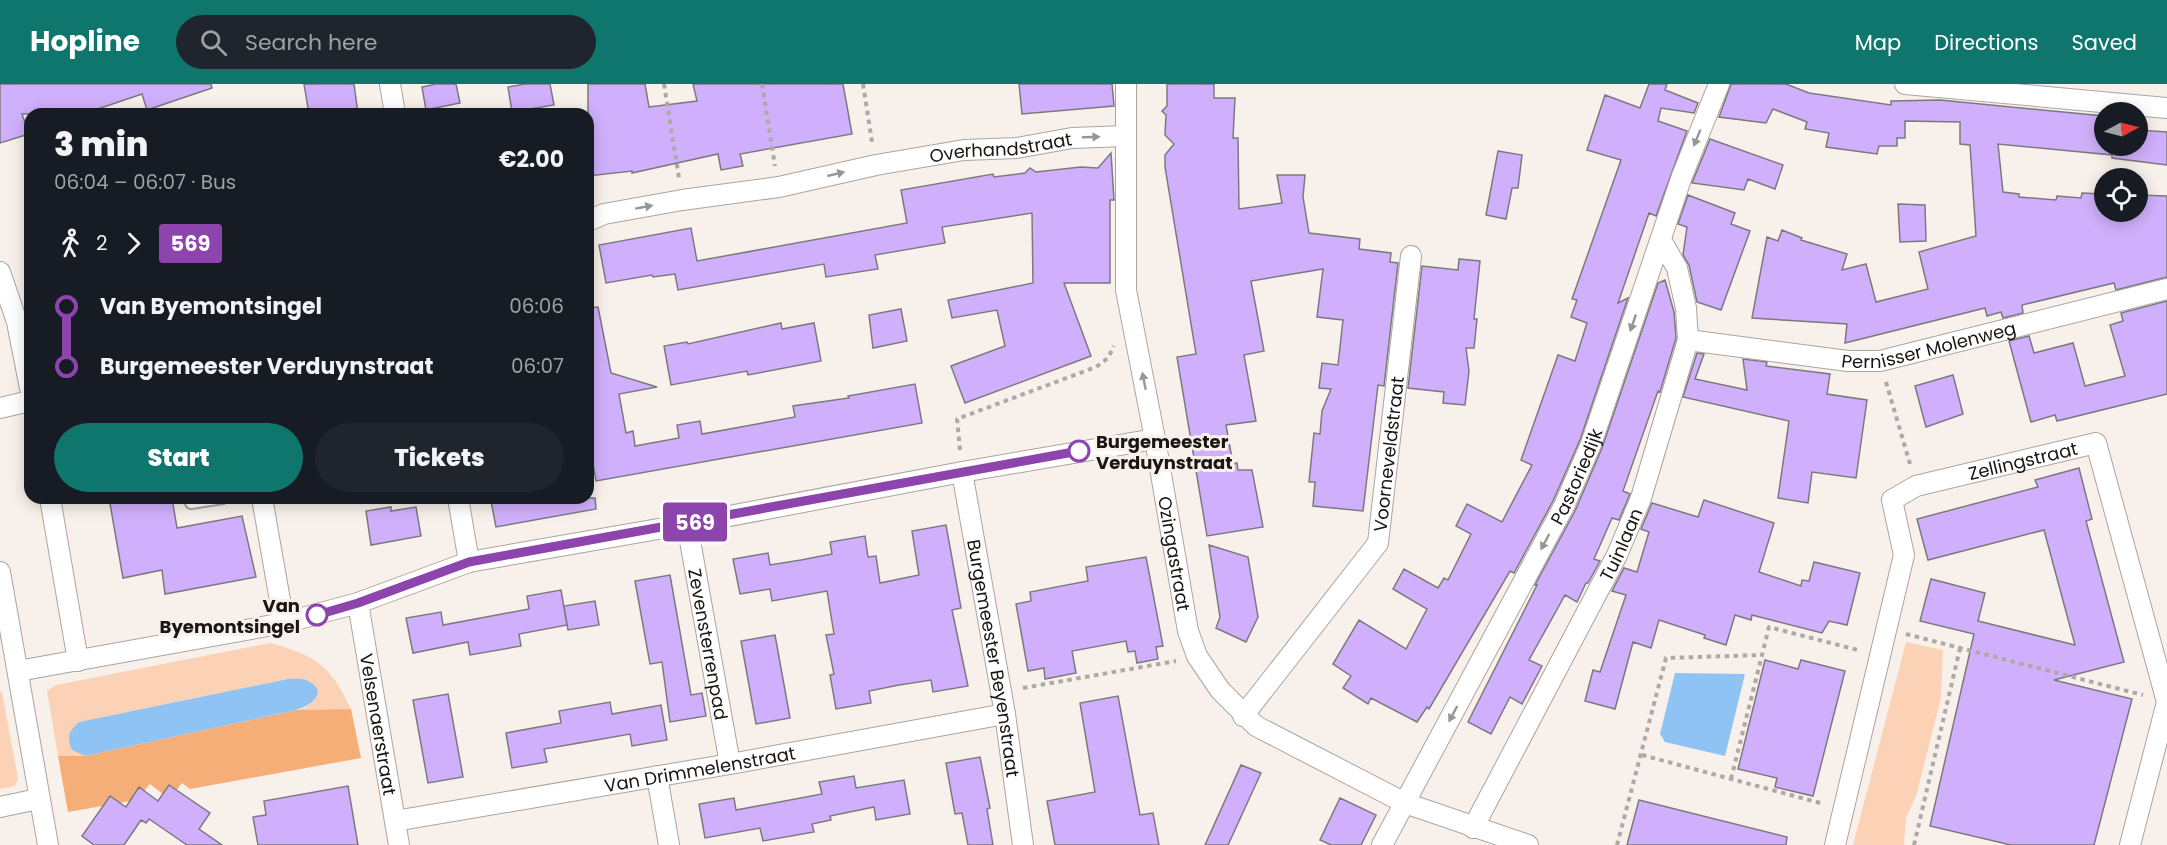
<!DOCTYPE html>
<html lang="en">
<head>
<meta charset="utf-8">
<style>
  body { margin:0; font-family:Poppins,sans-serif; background:#20242c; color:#f1f3f6; height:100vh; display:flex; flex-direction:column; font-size:22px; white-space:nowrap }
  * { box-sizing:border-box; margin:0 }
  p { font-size:20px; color:#9ea1a6 }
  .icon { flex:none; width:33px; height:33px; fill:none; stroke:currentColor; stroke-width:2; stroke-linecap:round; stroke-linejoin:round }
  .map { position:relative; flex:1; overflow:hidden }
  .side { position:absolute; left:24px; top:24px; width:570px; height:396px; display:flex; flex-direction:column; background:#171b24; border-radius:18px; box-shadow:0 3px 15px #0003 }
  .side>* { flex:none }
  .badge { padding:0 12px; border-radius:4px; font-size:21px; line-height:39px }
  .needle { width:39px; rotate:83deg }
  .controls { position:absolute; left:2094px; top:18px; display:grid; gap:12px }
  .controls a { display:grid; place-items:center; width:54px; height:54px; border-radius:50%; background:#171b24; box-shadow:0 3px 15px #0003; font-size:30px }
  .map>.badge { position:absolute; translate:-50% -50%; box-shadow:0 0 0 3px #fff }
  .legs { display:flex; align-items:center; gap:9px; height:66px; padding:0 30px; font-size:20px }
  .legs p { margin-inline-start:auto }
  .overview { display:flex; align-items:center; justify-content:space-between; height:102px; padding:0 30px }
  h1 { font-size:33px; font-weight:800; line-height:45px }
  .cta { display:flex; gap:12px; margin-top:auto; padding:12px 30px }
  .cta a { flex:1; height:69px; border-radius:36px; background:#0f766e; color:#fff; font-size:24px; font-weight:800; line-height:69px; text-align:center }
  .cta a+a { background:#20242c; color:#f1f3f6 }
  ul { padding:0 30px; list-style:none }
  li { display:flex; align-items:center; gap:21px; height:60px; font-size:22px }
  li i { display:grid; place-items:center; width:9px; height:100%; margin:0 8px; background:currentColor }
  li i::after { content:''; width:15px; height:15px; margin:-8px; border:4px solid; border-radius:50%; background:#171b24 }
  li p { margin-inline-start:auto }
  li:first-child i { background:linear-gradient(#0000 50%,currentColor 0) }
  li:last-child i { background:linear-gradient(currentColor 50%,#0000 0) }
  header { display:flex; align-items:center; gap:36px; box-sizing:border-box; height:84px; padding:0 30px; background:#0f766e; color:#fff }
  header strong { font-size:28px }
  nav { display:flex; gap:33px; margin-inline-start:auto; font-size:21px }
  .search { width:420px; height:54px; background:#20242c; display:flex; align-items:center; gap:15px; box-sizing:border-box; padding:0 21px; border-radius:33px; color:#9ea1a6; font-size:22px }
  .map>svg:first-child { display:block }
  .green { fill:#fbd2b5 }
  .forest { fill:#f5ae77 }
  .water { fill:#8ec3f3 }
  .building { fill:#d0b0fc; stroke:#7b7980; stroke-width:1.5 }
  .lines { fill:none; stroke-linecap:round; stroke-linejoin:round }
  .lane-casing { stroke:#aca49f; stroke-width:14 }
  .street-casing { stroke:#aca49f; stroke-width:22 }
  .path { stroke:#afa8a4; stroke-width:4; stroke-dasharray:4.5 4.5; stroke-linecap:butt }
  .lane { stroke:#fff; stroke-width:10 }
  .street { stroke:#fff; stroke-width:20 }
  .oneway { fill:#979695 }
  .line-1-casing { stroke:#fff; stroke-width:14 }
  .line-1 { stroke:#8e44ad; stroke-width:9 }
  .stop-1-dot { fill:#fff; stroke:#8e44ad; stroke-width:3 }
  .labels { text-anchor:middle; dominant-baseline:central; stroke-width:6; stroke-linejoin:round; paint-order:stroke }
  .street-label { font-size:18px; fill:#181513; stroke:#f8f0ea }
  .stop-label { font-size:18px; font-weight:bold; fill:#181513; stroke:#f8f0ea; text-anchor:start }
</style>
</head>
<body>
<header>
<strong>Hopline</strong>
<div class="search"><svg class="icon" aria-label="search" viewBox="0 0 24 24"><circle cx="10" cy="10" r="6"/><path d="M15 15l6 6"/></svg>Search here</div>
<nav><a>Map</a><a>Directions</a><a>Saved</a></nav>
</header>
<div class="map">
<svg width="2167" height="761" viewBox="0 0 2167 761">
  <rect width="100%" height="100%" fill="#f8f0ea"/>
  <path class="green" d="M 1906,558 L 1943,566 L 1941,614 L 1916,712 L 1906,734 L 1904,761 L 1853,761 Z
    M 270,559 C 317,572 330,581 351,625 L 296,626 L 308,623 L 288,595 L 79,638 L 72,666 L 85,672 L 58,672 L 47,607 L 56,601 Z
    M 0,608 L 2,608 L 18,695 L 15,702 L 0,705 Z"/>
  <path class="forest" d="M 351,625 L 361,674 L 190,705 L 182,699 L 169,715 L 150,700 L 136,716 L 68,728 L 58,672 L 85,672 L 296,626 Z"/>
  <path class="water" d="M 1675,589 L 1745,590 L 1725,672 L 1665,658 L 1660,650 Z
    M 288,595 C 295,595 303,594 308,597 C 330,608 310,622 296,626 L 85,672 L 72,666 C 67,653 68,648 79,638 Z"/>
  <path class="building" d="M 0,0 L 211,0 L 212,4 L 147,26 L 142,10 L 83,30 L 22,30 L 29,50 L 0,59 Z
    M 304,0 L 354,0 L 358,30 L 309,30 Z
    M 436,0 L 456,0 L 460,19 L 426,26 L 422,3 Z
    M 525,0 L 550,0 L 554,21 L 512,28 L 508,3 Z
    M 588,0 L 645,0 L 649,23 L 697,17 L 693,0 L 843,0 L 852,50 L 740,70 L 743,82 L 721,86 L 718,70 L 632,89 L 632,87 L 588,92 Z
    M 1019,0 L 1112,0 L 1114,22 L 1022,30 Z
    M 1167,0 L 1214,0 L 1214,14 L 1235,14 L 1233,54 L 1238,54 L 1239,125 L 1282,119 L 1277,91 L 1305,91 L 1303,113 L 1309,149 L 1360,155 L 1359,165 L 1391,169 L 1390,178 L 1398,179 L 1384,302 L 1378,301 L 1363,427 L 1313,422 L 1315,398 L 1309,398 L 1314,349 L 1320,350 L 1322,327 L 1331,305 L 1319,304 L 1322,279 L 1338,281 L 1343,236 L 1317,233 L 1323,185 L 1251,197 L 1264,267 L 1244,271 L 1256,337 L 1226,341 L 1233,380 L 1237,379 L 1238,386 L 1252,386 L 1263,443 L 1207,452 L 1177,273 L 1196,270 L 1165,83 L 1165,71 L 1174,60 L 1165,51 L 1166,31 L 1162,27 L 1167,22 Z
    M 1649,0 L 1667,0 L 1665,6 L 1698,19 L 1694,29 L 1661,24 L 1658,37 L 1687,47 L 1656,132 L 1649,129 L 1618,219 L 1628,214 L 1580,356 L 1553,417 L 1514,489 L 1510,487 L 1429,625 L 1427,623 L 1417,638 L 1371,614 L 1368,620 L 1343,604 L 1351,592 L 1333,580 L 1359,536 L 1406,565 L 1427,525 L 1393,505 L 1404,485 L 1438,504 L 1444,494 L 1448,496 L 1471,450 L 1456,442 L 1467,420 L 1502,438 L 1532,381 L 1521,376 L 1558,271 L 1575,277 L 1587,239 L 1571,233 L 1577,216 L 1572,215 L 1621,76 L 1587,66 L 1605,11 L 1640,24 Z
    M 1731,0 L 1786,0 L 1809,9 L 1891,21 L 1891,17 L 1940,16 L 2104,32 L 2104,62 L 2138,62 L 2138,46 L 2167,48 L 2167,81 L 2112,74 L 2112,71 L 1998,60 L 2003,108 L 2019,110 L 2019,113 L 2056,116 L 2057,112 L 2081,114 L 2082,109 L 2104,110 L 2104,128 L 2138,128 L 2138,111 L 2167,112 L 2167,193 L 2116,206 L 2114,199 L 2022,221 L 2023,229 L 2003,234 L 2001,228 L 1987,232 L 1985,224 L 1845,259 L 1847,240 L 1752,234 L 1767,153 L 1778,157 L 1782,146 L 1802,154 L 1801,156 L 1847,170 L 1842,186 L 1866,180 L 1876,218 L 1928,205 L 1919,168 L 1976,152 L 1970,61 L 1960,60 L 1960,38 L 1905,37 L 1905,54 L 1897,54 L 1897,62 L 1879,62 L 1877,70 L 1826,63 L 1829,49 L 1805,45 L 1807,38 L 1773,25 L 1766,39 L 1719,33 Z
    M 1710,55 L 1783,81 L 1775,105 L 1748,95 L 1744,106 L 1692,99 Z
    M 1498,67 L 1522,71 L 1518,104 L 1512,104 L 1506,135 L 1486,131 Z
    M 1111,69 L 1114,116 L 1110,116 L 1110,199 L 1064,199 L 1091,272 L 965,319 L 951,282 L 1005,262 L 997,226 L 952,234 L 948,216 L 1033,199 L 1032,129 L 942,143 L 945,159 L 875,171 L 878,185 L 826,193 L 824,180 L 678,206 L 675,190 L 653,193 L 652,191 L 606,199 L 599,161 L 691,144 L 697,177 L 907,139 L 901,106 L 993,90 L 994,93 L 1025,89 L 1030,84 L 1036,88 L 1081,83 L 1098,84 Z
    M 1688,111 L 1735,129 L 1731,140 L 1750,147 L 1721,226 L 1697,218 L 1689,181 L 1683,171 L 1687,143 L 1678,140 Z
    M 1898,120 L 1925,121 L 1926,157 L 1900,158 Z
    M 1459,175 L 1480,177 L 1474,235 L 1477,235 L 1474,264 L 1466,264 L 1469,287 L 1465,321 L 1443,319 L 1444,308 L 1408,304 L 1422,182 L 1458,186 Z
    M 1665,196 L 1674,228 L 1676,254 L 1660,308 L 1658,307 L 1623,407 L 1630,410 L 1619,436 L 1612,434 L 1594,475 L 1600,477 L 1588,499 L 1586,499 L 1577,518 L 1565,511 L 1529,576 L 1542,582 L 1522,620 L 1510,613 L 1491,650 L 1468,638 L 1537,501 L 1535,501 L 1575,427 L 1602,364 L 1658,199 Z
    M 2167,217 L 2167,310 L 2057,337 L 2055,331 L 2031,338 L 2009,257 L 2029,252 L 2034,269 L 2073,259 L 2085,302 L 2125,292 L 2110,241 L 2123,237 L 2121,229 Z
    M 598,223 L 611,289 L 657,303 L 619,310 L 626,349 L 633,347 L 635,362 L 679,354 L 677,341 L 700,337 L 702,350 L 795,333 L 793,322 L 849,314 L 848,312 L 915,300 L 922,339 L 596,397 L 588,352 L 588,319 L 592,318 L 588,294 L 588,224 Z
    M 901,225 L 907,257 L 873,264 L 869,231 Z
    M 781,239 L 782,245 L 814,239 L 821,277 L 748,291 L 747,287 L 671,301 L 664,262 L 687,258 L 688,260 Z
    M 1697,269 L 1704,270 L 1695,295 L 1747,306 L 1743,275 L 1767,278 L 1766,282 L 1830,290 L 1827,310 L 1867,316 L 1856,394 L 1812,388 L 1808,419 L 1778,414 L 1789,337 L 1683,313 Z
    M 1953,291 L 1963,330 L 1926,343 L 1915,302 Z
    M 2079,384 L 2092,435 L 2086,437 L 2124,578 L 2054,596 L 2132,615 L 2094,761 L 2011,761 L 1930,742 L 1974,550 L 1920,537 L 1931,495 L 1985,509 L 1978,537 L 2075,561 L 2044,446 L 1928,476 L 1917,435 L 2038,403 L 2035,396 Z
    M 109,414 L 172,414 L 177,444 L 242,432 L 256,493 L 165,510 L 162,486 L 123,494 Z
    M 510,414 L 595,414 L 596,425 L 496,443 L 491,417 Z
    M 1704,416 L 1774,439 L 1759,488 L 1801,502 L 1802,496 L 1809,497 L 1814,478 L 1860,489 L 1847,541 L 1829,537 L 1822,549 L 1752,531 L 1751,536 L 1735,531 L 1726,561 L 1704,554 L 1705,551 L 1659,536 L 1651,564 L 1633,558 L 1615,625 L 1585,617 L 1593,586 L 1600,588 L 1626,511 L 1612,507 L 1624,484 L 1637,488 L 1649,448 L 1641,445 L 1652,419 L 1698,433 Z
    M 391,423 L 391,427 L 416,423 L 421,452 L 371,461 L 366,427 Z
    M 946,441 L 961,524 L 952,526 L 968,602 L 933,608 L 931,596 L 899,601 L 869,607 L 871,619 L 836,625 L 830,591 L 834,590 L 826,551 L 834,550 L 827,507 L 772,517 L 770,505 L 740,510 L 733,475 L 768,469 L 770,481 L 801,476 L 832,470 L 830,458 L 865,452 L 868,473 L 876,472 L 880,499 L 919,491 L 912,447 Z
    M 1209,461 L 1248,473 L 1258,533 L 1246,558 L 1216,544 L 1220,533 Z
    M 1146,473 L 1163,562 L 1156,563 L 1158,575 L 1137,579 L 1135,567 L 1128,568 L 1126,557 L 1072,567 L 1076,589 L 1045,595 L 1044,584 L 1028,587 L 1016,520 L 1031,517 L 1030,508 L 1088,497 L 1086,483 Z
    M 670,491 L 691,611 L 702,609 L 706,632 L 670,638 L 662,578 L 650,580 L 635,497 Z
    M 561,506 L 567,541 L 519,550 L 521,562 L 470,571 L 468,558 L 413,569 L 406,534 L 441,528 L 443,541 L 529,525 L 527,512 Z
    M 595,517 L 599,541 L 568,546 L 564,522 Z
    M 775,551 L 790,634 L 756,640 L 741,557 Z
    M 1765,576 L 1798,585 L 1801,576 L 1845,587 L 1813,712 L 1775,703 L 1777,694 L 1738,685 Z
    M 448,610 L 463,693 L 428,699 L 413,616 Z
    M 1118,612 L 1140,731 L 1153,729 L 1159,761 L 1055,761 L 1047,717 L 1095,708 L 1080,619 Z
    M 610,618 L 612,630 L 661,621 L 667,656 L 632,662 L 630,650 L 579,659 L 544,665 L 547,678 L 512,684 L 506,649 L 561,639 L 559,627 Z
    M 980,673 L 990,724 L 987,725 L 993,761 L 968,761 L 962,729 L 955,730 L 946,679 Z
    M 1241,681 L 1261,689 L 1228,761 L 1205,761 Z
    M 854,692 L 856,704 L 904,696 L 910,730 L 876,736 L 874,723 L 830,732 L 831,736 L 812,740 L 814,748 L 763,757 L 760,744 L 705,754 L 699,720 L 734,714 L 736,726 L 822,710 L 819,698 Z
    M 169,701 L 210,729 L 199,745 L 222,761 L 187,761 L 149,735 L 146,739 L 141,736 L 124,761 L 94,761 L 82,752 L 110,712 L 126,723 L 139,703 L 158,717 Z
    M 348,702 L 358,761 L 258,761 L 253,733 L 266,731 L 264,717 Z
    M 1340,714 L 1376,731 L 1361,761 L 1331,761 L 1320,756 Z
    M 1639,716 L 1787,753 L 1786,761 L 1627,761 Z"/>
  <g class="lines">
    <defs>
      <path id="lane" d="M 190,414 L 191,419 L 223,414"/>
      <g id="street">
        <path d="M 390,0 L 395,30"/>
        <path id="s1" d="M 1126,0 L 1126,206 L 1155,355 L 1188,547 L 1197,572 L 1220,606 L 1256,642 L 1405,719 L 1528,761"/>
        <path d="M 1905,0 L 2167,24"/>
        <path id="s2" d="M 588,137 L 604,130 L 682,116 L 779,103 L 876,81 L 964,66 L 1017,64 L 1072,54 L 1126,52"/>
        <path d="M 0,188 L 17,238 L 30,304"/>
        <path id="s3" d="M 1688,256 L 1848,277 L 1880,277 L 2167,205"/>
        <path d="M 0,324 L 30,317"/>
        <path id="s4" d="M 962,388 L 1005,630 L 1023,761"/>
        <path d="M 50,414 L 78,577"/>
        <path d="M 262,414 L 284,539"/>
        <path d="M 458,414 L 469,478"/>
        <path id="s5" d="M 687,440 L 730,680"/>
        <path d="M 0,488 L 48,761"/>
        <path id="s6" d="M 358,519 L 399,761"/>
        <path d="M 18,587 L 284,539 L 358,519 L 469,478 L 687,440 L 962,388 L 1155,355"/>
        <path id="s7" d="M 1243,632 L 1378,459 L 1411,172"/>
        <path d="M 657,692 L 669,761"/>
        <path d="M 0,723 L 38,715"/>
        <path id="s8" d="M 395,737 L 730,680 L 1005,630"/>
        <path id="s9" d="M 1473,744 L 1617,471 L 1641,414 L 1688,256 L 1686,224 L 1677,184 L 1661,156"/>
        <path id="s10" d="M 1382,761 L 1564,422 L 1591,360 L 1682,92 L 1719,0"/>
        <path id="s11" d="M 1835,761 L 1904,471 L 1892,416 L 1916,402 L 2096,359 L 2167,618 L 2130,761"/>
      </g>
    </defs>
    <use href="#lane" class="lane-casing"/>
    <use href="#street" class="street-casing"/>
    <path class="path" d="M 664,0 L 679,94
      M 762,0 L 775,82
      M 863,0 L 872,58
      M 1886,298 L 1910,380
      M 960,366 L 957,335 L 1096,283 L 1108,274 L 1114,262
      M 1906,550 L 2143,611
      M 1023,604 L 1176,577
      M 1642,671 L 1824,720
      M 1731,695 L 1769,543 L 1858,566
      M 1617,761 L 1666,574 L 1762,571
      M 1914,761 L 1960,564"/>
    <use href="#lane" class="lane"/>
    <use href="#street" class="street"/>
  </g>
  <defs><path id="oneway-solid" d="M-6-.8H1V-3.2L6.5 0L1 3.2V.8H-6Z" transform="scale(1.5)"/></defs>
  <g class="oneway">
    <use href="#oneway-solid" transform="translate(1091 53) rotate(-2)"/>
    <use href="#oneway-solid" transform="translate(1697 54) rotate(112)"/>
    <use href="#oneway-solid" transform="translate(836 90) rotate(-13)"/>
    <use href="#oneway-solid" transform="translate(644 123) rotate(-10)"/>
    <use href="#oneway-solid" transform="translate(1633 239) rotate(109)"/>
    <use href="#oneway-solid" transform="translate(1144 297) rotate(-101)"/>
    <use href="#oneway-solid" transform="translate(1545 458) rotate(118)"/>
    <use href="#oneway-solid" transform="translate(1453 630) rotate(118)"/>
  </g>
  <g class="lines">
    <defs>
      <path id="line-1" d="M 317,531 L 358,519 L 469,478 L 1079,367"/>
    </defs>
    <use href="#line-1" class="line-1-casing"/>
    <use href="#line-1" class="line-1"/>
  </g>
  <g class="stop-1-dot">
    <circle cx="1079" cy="367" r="10"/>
    <circle cx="317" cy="531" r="10"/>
  </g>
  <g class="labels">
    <g class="street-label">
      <text stroke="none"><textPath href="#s2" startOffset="420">Overhandstraat</textPath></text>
      <text stroke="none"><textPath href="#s3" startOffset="244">Pernisser Molenweg</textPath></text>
      <text stroke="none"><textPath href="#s7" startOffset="309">Voorneveldstraat</textPath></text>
      <text stroke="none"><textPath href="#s11" startOffset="492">Zellingstraat</textPath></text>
      <text stroke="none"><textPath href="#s10" startOffset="417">Pastoriedijk</textPath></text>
      <text stroke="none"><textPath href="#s9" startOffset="320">Tuinlaan</textPath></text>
      <text stroke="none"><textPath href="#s1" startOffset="474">Ozingastraat</textPath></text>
      <text stroke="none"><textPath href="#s5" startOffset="122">Zevensterrenpad</textPath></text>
      <text stroke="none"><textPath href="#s4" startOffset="189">Burgemeester Beyenstraat</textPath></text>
      <text stroke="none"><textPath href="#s6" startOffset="123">Velsenaerstraat</textPath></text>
      <text stroke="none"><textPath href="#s8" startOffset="309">Van Drimmelenstraat</textPath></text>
    </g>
    <g class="stop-label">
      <text x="1096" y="357">Burgemeester<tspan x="1096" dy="21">Verduynstraat</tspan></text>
      <text x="300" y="521" text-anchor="end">Van<tspan x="300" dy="21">Byemontsingel</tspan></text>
    </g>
  </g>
</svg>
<div class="controls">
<a><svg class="needle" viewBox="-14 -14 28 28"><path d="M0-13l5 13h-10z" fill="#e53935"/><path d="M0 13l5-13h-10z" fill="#9ea1a6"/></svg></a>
<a><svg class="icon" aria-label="locate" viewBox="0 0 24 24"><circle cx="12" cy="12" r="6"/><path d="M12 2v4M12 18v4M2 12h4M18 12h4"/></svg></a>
</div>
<b class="badge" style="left:695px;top:438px;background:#8e44ad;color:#fff">569</b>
<section class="side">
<div class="overview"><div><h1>3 min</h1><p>06:04 – 06:07 · Bus</p></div><b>€2.00</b></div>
<div class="legs"><svg class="icon" aria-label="walk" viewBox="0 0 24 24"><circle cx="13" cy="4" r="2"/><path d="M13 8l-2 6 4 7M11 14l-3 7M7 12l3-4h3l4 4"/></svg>2<svg class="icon" aria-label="forward" viewBox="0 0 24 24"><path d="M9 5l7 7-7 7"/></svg><b class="badge" style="background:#8e44ad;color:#fff">569</b></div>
<ul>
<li><i style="color:#8e44ad"></i><b>Van Byemontsingel</b><p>06:06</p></li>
<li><i style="color:#8e44ad"></i><b>Burgemeester Verduynstraat</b><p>06:07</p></li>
</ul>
<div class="cta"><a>Start</a><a>Tickets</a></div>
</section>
</div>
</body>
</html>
